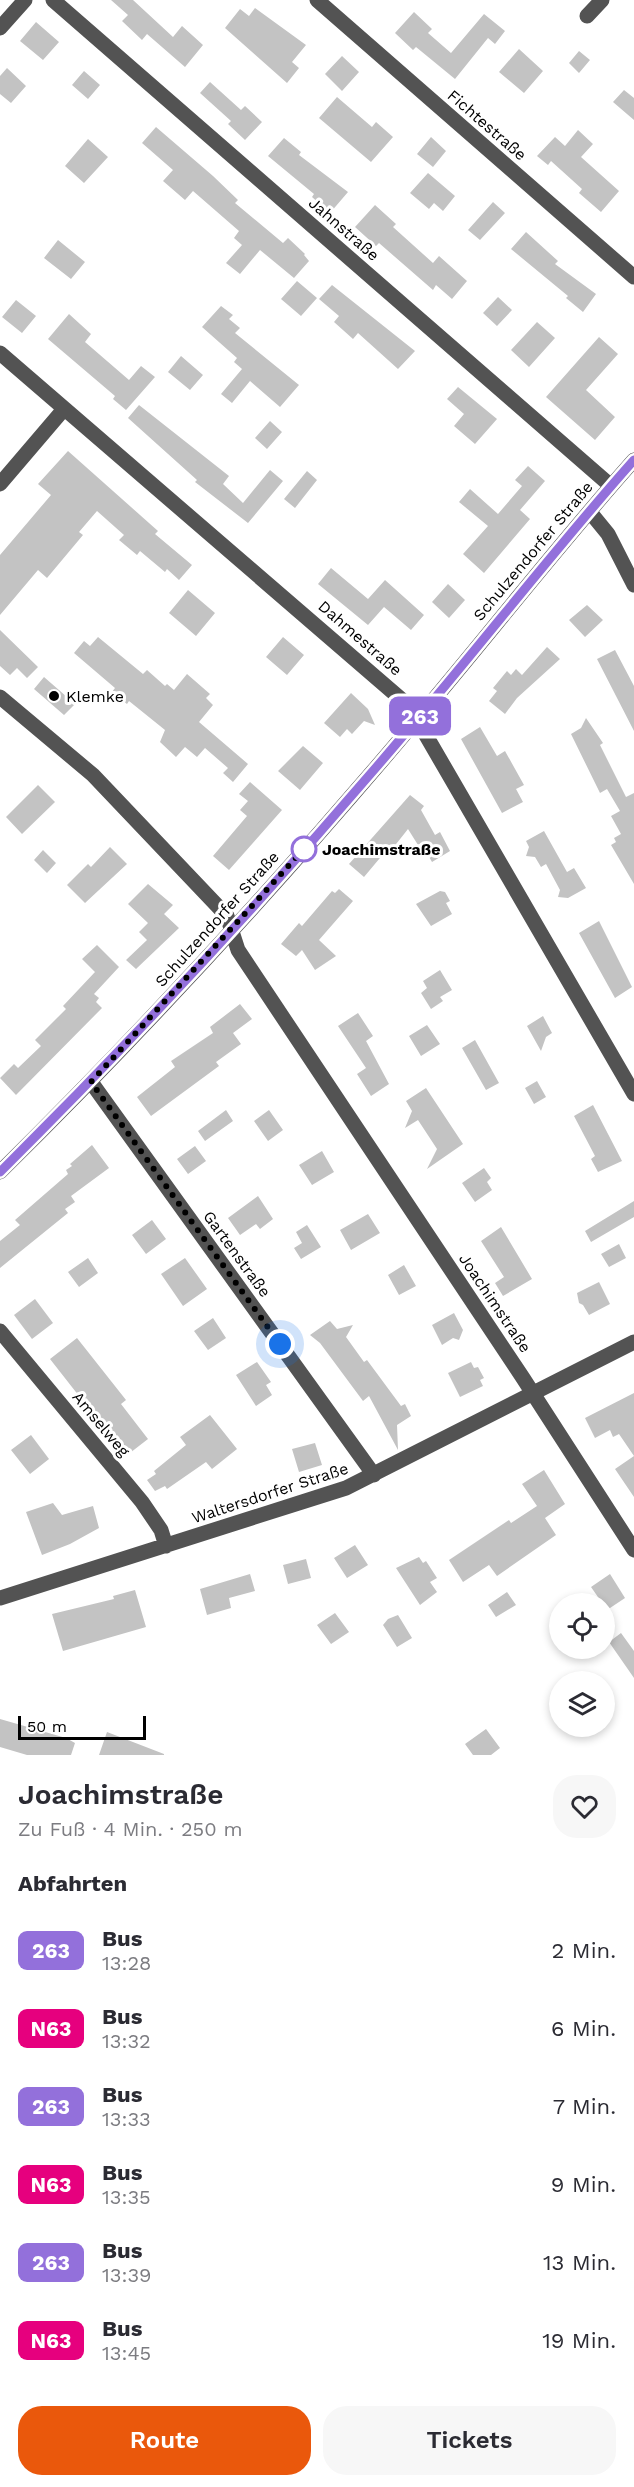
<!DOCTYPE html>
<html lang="de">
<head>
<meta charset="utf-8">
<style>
  body { margin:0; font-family:"Work Sans",sans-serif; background:#f7f7f7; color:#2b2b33; height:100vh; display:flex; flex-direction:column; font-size:22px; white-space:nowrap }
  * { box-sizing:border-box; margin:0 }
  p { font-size:20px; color:#7c7c81 }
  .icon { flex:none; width:33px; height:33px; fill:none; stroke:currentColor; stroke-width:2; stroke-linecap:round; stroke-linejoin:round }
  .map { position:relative; height:1755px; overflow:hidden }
  .drawer { display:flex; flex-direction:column; background:#fff; flex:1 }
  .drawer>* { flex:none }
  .badge { padding:0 12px; border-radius:9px; font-size:21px; line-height:39px }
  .buttons { position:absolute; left:549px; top:1593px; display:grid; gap:12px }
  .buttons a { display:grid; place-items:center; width:66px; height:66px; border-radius:50%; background:#fff; box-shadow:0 3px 9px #0003; font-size:30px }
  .scale { position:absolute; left:18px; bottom:15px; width:128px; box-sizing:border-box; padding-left:6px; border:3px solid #000; border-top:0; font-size:16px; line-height:21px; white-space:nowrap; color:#000; -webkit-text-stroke:4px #fff; paint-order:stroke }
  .you { position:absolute; width:30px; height:30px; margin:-15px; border:4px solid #fff; border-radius:50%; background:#1a73e8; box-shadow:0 0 0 9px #1a73e833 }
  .map>.badge { position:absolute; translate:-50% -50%; box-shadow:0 0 0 3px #fff }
  h2 { padding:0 18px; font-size:22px; line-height:54px }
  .round { display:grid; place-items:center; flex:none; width:63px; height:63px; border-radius:24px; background:#f7f7f7 }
  .summary { display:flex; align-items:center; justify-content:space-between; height:102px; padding:0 18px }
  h1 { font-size:28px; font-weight:600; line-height:45px }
  .primary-button { display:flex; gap:12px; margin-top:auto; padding:12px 18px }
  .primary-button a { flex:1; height:69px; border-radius:24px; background:#ea580c; color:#fff; font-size:24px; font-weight:600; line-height:69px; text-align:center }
  .primary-button a+a { background:#f7f7f7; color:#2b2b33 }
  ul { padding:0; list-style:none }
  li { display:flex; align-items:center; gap:18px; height:78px; padding:0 18px }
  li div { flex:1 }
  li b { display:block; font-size:22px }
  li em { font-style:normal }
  li .badge { min-width:66px; font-weight:700; text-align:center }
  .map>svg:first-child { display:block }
  .building { fill:#c3c3c3 }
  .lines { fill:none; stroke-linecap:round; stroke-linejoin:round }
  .minor { stroke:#535353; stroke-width:15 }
  .line-casing { stroke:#fff; stroke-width:14 }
  .line { stroke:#9370db; stroke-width:9 }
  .walk { stroke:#000; stroke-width:6; stroke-dasharray:0 10.8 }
  .poi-dot { fill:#000; stroke:#fff; stroke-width:2 }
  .stop-dot { fill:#fff; stroke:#9370db; stroke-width:3 }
  .labels { text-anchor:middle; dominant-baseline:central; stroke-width:6; stroke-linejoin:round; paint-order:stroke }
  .street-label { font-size:16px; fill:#000; stroke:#fff }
  .poi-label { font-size:16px; fill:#000; stroke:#fff; text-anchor:start }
  .stop-label { font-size:16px; font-weight:bold; fill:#000; stroke:#fff; text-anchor:start }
</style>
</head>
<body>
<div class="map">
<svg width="634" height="1755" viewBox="0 0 634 1755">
  <rect width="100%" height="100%" fill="#fff"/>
  <path class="building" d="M 111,0 L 133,0 L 173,37 L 182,26 L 203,45 L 185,67 L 147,34 L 142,40 L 122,21 L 128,15 Z
    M 255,8 L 306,45 L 292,62 L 299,68 L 287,83 L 225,28 L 240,9 L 249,16 Z
    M 414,12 L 432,29 L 428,33 L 451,53 L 484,14 L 505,31 L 495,44 L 488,38 L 455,79 L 416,47 L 413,50 L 395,33 Z
    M 36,22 L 59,42 L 43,60 L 20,41 Z
    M 519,49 L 543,71 L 524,93 L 499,72 Z
    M 579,51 L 590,60 L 579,73 L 569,63 Z
    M 342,56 L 359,72 L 342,91 L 325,74 Z
    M 7,68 L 26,86 L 11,103 L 0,94 L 0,76 Z
    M 84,71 L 100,85 L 88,99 L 72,85 Z
    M 210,82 L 241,110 L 245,106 L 262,122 L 245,140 L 228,124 L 231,121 L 200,93 Z
    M 624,90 L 634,98 L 634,120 L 613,102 Z
    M 337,97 L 372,127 L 376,122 L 393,137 L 371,162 L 319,118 Z
    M 156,127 L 213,176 L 238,200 L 235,203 L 283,243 L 288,238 L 305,254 L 304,255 L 309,261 L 294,278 L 260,250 L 240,274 L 226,263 L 242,245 L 234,238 L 239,231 L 193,191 L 185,200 L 163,181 L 173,170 L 142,143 Z
    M 578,130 L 593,144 L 581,157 L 619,191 L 601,212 L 579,193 L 582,189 L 551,161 L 548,165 L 537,156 L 555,137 L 565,146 Z
    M 431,137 L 446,151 L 433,167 L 417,154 Z
    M 284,138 L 301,152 L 299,155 L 348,192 L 330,213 L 312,197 L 314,194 L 268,156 Z
    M 88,139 L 108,157 L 84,183 L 65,166 Z
    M 428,173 L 455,196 L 443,211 L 434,203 L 429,209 L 410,193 Z
    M 493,202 L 505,213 L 480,240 L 468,230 Z
    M 375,205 L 396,224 L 393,227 L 433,263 L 439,256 L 467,281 L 452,299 L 436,285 L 433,290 L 379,243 L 376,246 L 355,227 Z
    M 526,232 L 558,261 L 555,264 L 596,294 L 583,312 L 566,298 L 568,296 L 511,249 Z
    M 58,240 L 85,262 L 71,279 L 44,258 Z
    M 297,281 L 317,298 L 301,316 L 281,299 Z
    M 332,285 L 415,351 L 398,369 L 358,333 L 353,339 L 334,322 L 339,316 L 319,299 Z
    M 498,297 L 512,310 L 497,326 L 483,313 Z
    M 16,300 L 36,316 L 22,333 L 2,317 Z
    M 221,306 L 233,315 L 229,319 L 240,328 L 235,333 L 299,385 L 280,407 L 250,381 L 232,403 L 221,394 L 242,369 L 234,362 L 237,358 L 202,327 Z
    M 69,314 L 91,334 L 85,342 L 129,380 L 141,366 L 155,377 L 126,410 L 113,399 L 115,396 L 48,339 Z
    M 537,322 L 555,338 L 529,367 L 511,350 Z
    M 599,337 L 618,354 L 586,390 L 615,417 L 595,440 L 546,397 Z
    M 181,356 L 203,375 L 190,390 L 168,372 Z
    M 458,387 L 497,419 L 475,444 L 454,426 L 464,414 L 447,399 Z
    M 139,405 L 229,476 L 223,484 L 243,503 L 270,470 L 283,481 L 248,523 L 195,482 L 197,480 L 128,418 Z
    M 270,421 L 282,432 L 267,449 L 255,438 Z
    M 68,451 L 158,531 L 155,534 L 192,565 L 179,580 L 167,569 L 165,572 L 140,551 L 137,555 L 119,540 L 124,535 L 97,511 L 79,532 L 83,535 L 47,578 L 38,570 L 0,615 L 0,555 L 51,495 L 38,484 Z
    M 528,466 L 545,481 L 520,510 L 530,519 L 484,573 L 463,554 L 488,526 L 459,502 L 470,489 L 498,514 L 522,486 L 515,480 Z
    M 307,471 L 317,480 L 295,508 L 284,499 Z
    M 331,568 L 368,599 L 385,580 L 424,615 L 411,630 L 384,607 L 368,625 L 318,584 Z
    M 448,584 L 465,600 L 449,618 L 432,602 Z
    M 188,590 L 215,613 L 196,636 L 169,613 Z
    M 587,605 L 603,620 L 585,637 L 569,620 Z
    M 0,630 L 38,667 L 27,678 L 17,668 L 10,675 L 0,666 Z
    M 98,637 L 143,674 L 147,670 L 165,686 L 167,684 L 174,690 L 187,674 L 210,694 L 206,698 L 213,705 L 199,722 L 248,764 L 233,782 L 223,773 L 228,768 L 205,748 L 197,757 L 185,747 L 176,757 L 160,742 L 165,730 L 129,701 L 127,704 L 112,692 L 115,688 L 74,653 L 84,641 L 90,646 Z
    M 283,637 L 304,655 L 287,675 L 266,657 Z
    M 547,647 L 560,659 L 517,698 L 505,714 L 489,701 L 497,691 L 493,688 L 507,671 L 511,675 L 516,669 L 522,675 Z
    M 615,650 L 634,686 L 634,731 L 597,659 Z
    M 44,677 L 75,704 L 64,715 L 34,689 Z
    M 351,693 L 368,709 L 375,725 L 364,721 L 352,734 L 347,729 L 340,737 L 324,723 Z
    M 586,718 L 603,743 L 600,745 L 626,797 L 634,793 L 634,884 L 611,845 L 616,842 L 614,838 L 621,834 L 611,816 L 620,811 L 607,789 L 600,793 L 571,734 L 581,728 Z
    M 480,727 L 497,756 L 505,751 L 524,785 L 516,789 L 523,802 L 502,813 L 461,739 Z
    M 303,746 L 323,763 L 300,790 L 278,771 Z
    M 250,782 L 282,810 L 229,870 L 213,856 L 247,816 L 240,810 L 248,801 L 239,794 Z
    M 38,785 L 55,802 L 22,834 L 6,817 Z
    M 410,795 L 424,806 L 421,810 L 435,835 L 440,832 L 450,851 L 432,862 L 421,843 L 418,845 L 408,829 L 393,848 L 390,846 L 364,877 L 349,864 Z
    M 544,831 L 567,872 L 574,868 L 586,888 L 568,898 L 558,897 L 560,890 L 546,864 L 541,867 L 535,857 L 526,856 L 529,847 L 526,841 Z
    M 110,847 L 127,864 L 85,903 L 67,885 L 88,864 L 91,867 Z
    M 43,850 L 56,863 L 47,873 L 34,860 Z
    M 148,884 L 173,905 L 164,914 L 179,928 L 136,969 L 126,960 L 147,940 L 139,932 L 148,923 L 128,904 Z
    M 339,889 L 353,901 L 319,940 L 336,956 L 315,970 L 302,950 L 296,956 L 281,944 L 299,923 L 302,926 L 332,891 L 335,893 Z
    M 440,891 L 445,892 L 450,901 L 446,903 L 452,914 L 431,926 L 416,904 Z
    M 599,921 L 632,987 L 615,998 L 579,933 Z
    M 97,945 L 119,967 L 94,994 L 99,998 L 96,1002 L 102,1008 L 16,1095 L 0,1078 L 14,1064 L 18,1068 L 41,1046 L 35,1040 L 66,1009 L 63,1006 L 95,972 L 82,959 Z
    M 440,970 L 452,990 L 440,997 L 443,1001 L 431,1009 L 421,993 L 427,988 L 423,981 Z
    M 240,1004 L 252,1019 L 233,1033 L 241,1044 L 216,1062 L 219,1066 L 151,1116 L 137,1097 L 175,1067 L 171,1061 L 213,1033 L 210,1027 Z
    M 358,1013 L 373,1036 L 366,1041 L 389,1084 L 371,1096 L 357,1074 L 366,1068 L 338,1026 Z
    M 543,1016 L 552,1033 L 546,1037 L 541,1051 L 527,1026 Z
    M 427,1025 L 440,1044 L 421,1056 L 409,1036 Z
    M 475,1040 L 499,1083 L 486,1090 L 462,1048 Z
    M 537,1081 L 546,1097 L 534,1104 L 525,1088 Z
    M 426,1088 L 463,1144 L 427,1169 L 437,1149 L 418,1120 L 405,1128 L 412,1111 L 406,1101 Z
    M 593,1105 L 622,1161 L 598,1172 L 591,1159 L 595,1156 L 574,1116 Z
    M 226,1110 L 233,1121 L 205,1141 L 198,1131 Z
    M 269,1110 L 283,1130 L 268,1141 L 254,1121 Z
    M 92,1145 L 109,1168 L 71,1196 L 75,1202 L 65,1209 L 68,1213 L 0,1268 L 0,1241 L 20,1225 L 15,1220 L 68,1174 L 66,1170 L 72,1166 L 70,1164 Z
    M 195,1146 L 206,1161 L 188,1174 L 177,1159 Z
    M 322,1151 L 334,1172 L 312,1185 L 299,1165 Z
    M 484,1168 L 491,1178 L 487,1182 L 492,1190 L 475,1202 L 462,1183 Z
    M 258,1196 L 273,1219 L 260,1229 L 256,1224 L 240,1235 L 228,1218 Z
    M 634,1201 L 634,1217 L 591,1242 L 585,1231 Z
    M 368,1214 L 380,1233 L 351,1250 L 340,1230 Z
    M 152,1220 L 166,1239 L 146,1254 L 132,1235 Z
    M 307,1225 L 321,1247 L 301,1259 L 294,1248 L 302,1243 L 296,1232 Z
    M 501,1227 L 532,1279 L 503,1296 L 495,1283 L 504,1277 L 481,1241 Z
    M 619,1244 L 626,1258 L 609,1267 L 601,1254 Z
    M 88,1258 L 98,1273 L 79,1287 L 68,1272 Z
    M 185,1258 L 207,1289 L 183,1306 L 161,1274 Z
    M 404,1265 L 416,1286 L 399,1295 L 388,1275 Z
    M 599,1282 L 610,1304 L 589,1315 L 583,1305 L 579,1303 L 577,1293 Z
    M 35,1299 L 53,1323 L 32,1339 L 14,1315 Z
    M 454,1313 L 463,1330 L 459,1340 L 453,1338 L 442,1345 L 432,1325 Z
    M 213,1318 L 226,1338 L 208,1350 L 194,1331 Z
    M 330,1321 L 337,1329 L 353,1325 L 346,1337 L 364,1362 L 367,1360 L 401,1406 L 405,1404 L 411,1416 L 397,1425 L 398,1450 L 369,1396 L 363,1401 L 320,1343 L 310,1335 Z
    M 77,1338 L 126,1400 L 121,1404 L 148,1439 L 126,1456 L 50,1359 Z
    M 257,1362 L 271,1382 L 266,1385 L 272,1395 L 256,1406 L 236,1375 Z
    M 471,1362 L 474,1368 L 478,1367 L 484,1378 L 480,1380 L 483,1386 L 460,1397 L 448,1373 Z
    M 634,1393 L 634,1497 L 615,1469 L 634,1456 L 619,1434 L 613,1437 L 610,1430 L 595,1438 L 585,1418 Z
    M 210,1415 L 237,1449 L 212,1469 L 206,1462 L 167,1489 L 165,1486 L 155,1491 L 147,1480 L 156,1474 L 154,1471 L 186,1445 L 180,1437 Z
    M 31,1435 L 49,1459 L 30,1474 L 11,1450 Z
    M 315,1443 L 322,1465 L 299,1472 L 292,1449 Z
    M 544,1470 L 565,1504 L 545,1518 L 556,1535 L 497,1576 L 489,1565 L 463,1582 L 449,1560 L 509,1520 L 511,1523 L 537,1506 L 522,1484 Z
    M 53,1503 L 62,1515 L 93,1506 L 99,1528 L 70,1544 L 42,1555 L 26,1512 Z
    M 355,1545 L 368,1565 L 347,1578 L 334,1558 Z
    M 419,1557 L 423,1563 L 426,1561 L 437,1578 L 430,1582 L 437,1592 L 420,1605 L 396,1568 Z
    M 306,1559 L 311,1578 L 288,1584 L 283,1565 Z
    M 250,1574 L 255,1591 L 229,1598 L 231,1608 L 207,1615 L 200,1589 Z
    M 610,1574 L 625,1598 L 607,1610 L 591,1587 Z
    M 135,1590 L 146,1627 L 63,1651 L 52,1614 L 114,1599 L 113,1596 Z
    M 507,1592 L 516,1605 L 496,1617 L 488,1605 Z
    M 335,1613 L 349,1632 L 331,1644 L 317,1625 Z
    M 398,1615 L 412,1638 L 397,1647 L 383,1625 L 388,1619 Z
    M 621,1633 L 634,1651 L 634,1678 L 609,1642 Z
    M 0,1719 L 66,1738 L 75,1743 L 71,1755 L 27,1755 L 0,1747 Z
    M 486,1729 L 500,1748 L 491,1755 L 473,1755 L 465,1744 Z
    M 107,1732 L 164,1754 L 164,1755 L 99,1755 Z"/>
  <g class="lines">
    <path class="minor" d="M 53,0 L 611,486
      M 317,0 L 634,277
      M 587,16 L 602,0
      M 0,28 L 25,0
      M 0,353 L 409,706 L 634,1094
      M 0,484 L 64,409
      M 590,512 L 608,534 L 634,585
      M 0,697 L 93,775 L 227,916 L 238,950 L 523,1378 L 634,1550
      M 91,1082 L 374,1475
      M 0,1172 C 147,1027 286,875 419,717 C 491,632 560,543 634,460
      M 0,1331 L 142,1502 L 161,1530 L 166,1546
      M 0,1598 L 346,1488 L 634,1342"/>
  </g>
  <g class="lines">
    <defs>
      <path id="line" d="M 0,1172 C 146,1027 286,875 419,717 C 491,632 560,543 634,460"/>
    </defs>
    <use href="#line" class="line-casing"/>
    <use href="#line" class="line"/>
    <path class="walk" d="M 280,1344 L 91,1082 L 304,849"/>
  </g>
  <circle class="poi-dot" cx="54" cy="696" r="6"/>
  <circle class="stop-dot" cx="304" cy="849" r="12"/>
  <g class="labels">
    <g class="street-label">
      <text transform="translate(487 125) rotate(41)">Fichtestraße</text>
      <text transform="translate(344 229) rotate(41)">Jahnstraße</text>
      <text transform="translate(533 551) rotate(-50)">Schulzendorfer Straße</text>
      <text transform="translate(360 638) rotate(41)">Dahmestraße</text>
      <text transform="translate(217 919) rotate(-48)">Schulzendorfer Straße</text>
      <text transform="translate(237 1254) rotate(54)">Gartenstraße</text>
      <text transform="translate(495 1303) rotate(56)">Joachimstraße</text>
      <text transform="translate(101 1424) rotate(50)">Amselweg</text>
      <text transform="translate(270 1493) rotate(-18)">Waltersdorfer Straße</text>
    </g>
    <g class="poi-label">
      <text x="66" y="696">Klemke</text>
    </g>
    <g class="stop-label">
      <text x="322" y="849">Joachimstraße</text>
    </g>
  </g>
</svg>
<div class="buttons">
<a><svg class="icon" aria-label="locate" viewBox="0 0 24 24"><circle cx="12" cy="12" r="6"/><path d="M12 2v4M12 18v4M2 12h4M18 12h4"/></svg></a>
<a><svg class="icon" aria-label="layers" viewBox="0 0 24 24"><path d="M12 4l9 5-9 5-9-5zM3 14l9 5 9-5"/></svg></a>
</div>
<div class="scale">50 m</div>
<div class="you" style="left:280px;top:1344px"></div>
<b class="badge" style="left:420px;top:716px;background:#9370db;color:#fff">263</b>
</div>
<section class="drawer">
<div class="summary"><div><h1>Joachimstraße</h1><p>Zu Fuß · 4 Min. · 250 m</p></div><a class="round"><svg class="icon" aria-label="heart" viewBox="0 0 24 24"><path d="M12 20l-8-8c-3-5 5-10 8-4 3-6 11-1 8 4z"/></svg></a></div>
<h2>Abfahrten</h2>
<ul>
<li><span class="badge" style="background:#9370db;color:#fff">263</span><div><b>Bus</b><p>13:28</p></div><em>2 Min.</em></li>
<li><span class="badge" style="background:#e6007e;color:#fff">N63</span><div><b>Bus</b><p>13:32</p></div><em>6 Min.</em></li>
<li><span class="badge" style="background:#9370db;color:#fff">263</span><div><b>Bus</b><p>13:33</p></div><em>7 Min.</em></li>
<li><span class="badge" style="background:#e6007e;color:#fff">N63</span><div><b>Bus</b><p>13:35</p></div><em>9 Min.</em></li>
<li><span class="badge" style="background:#9370db;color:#fff">263</span><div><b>Bus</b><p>13:39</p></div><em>13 Min.</em></li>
<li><span class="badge" style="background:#e6007e;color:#fff">N63</span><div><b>Bus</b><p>13:45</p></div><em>19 Min.</em></li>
</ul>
<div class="primary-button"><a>Route</a><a>Tickets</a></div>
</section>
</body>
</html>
